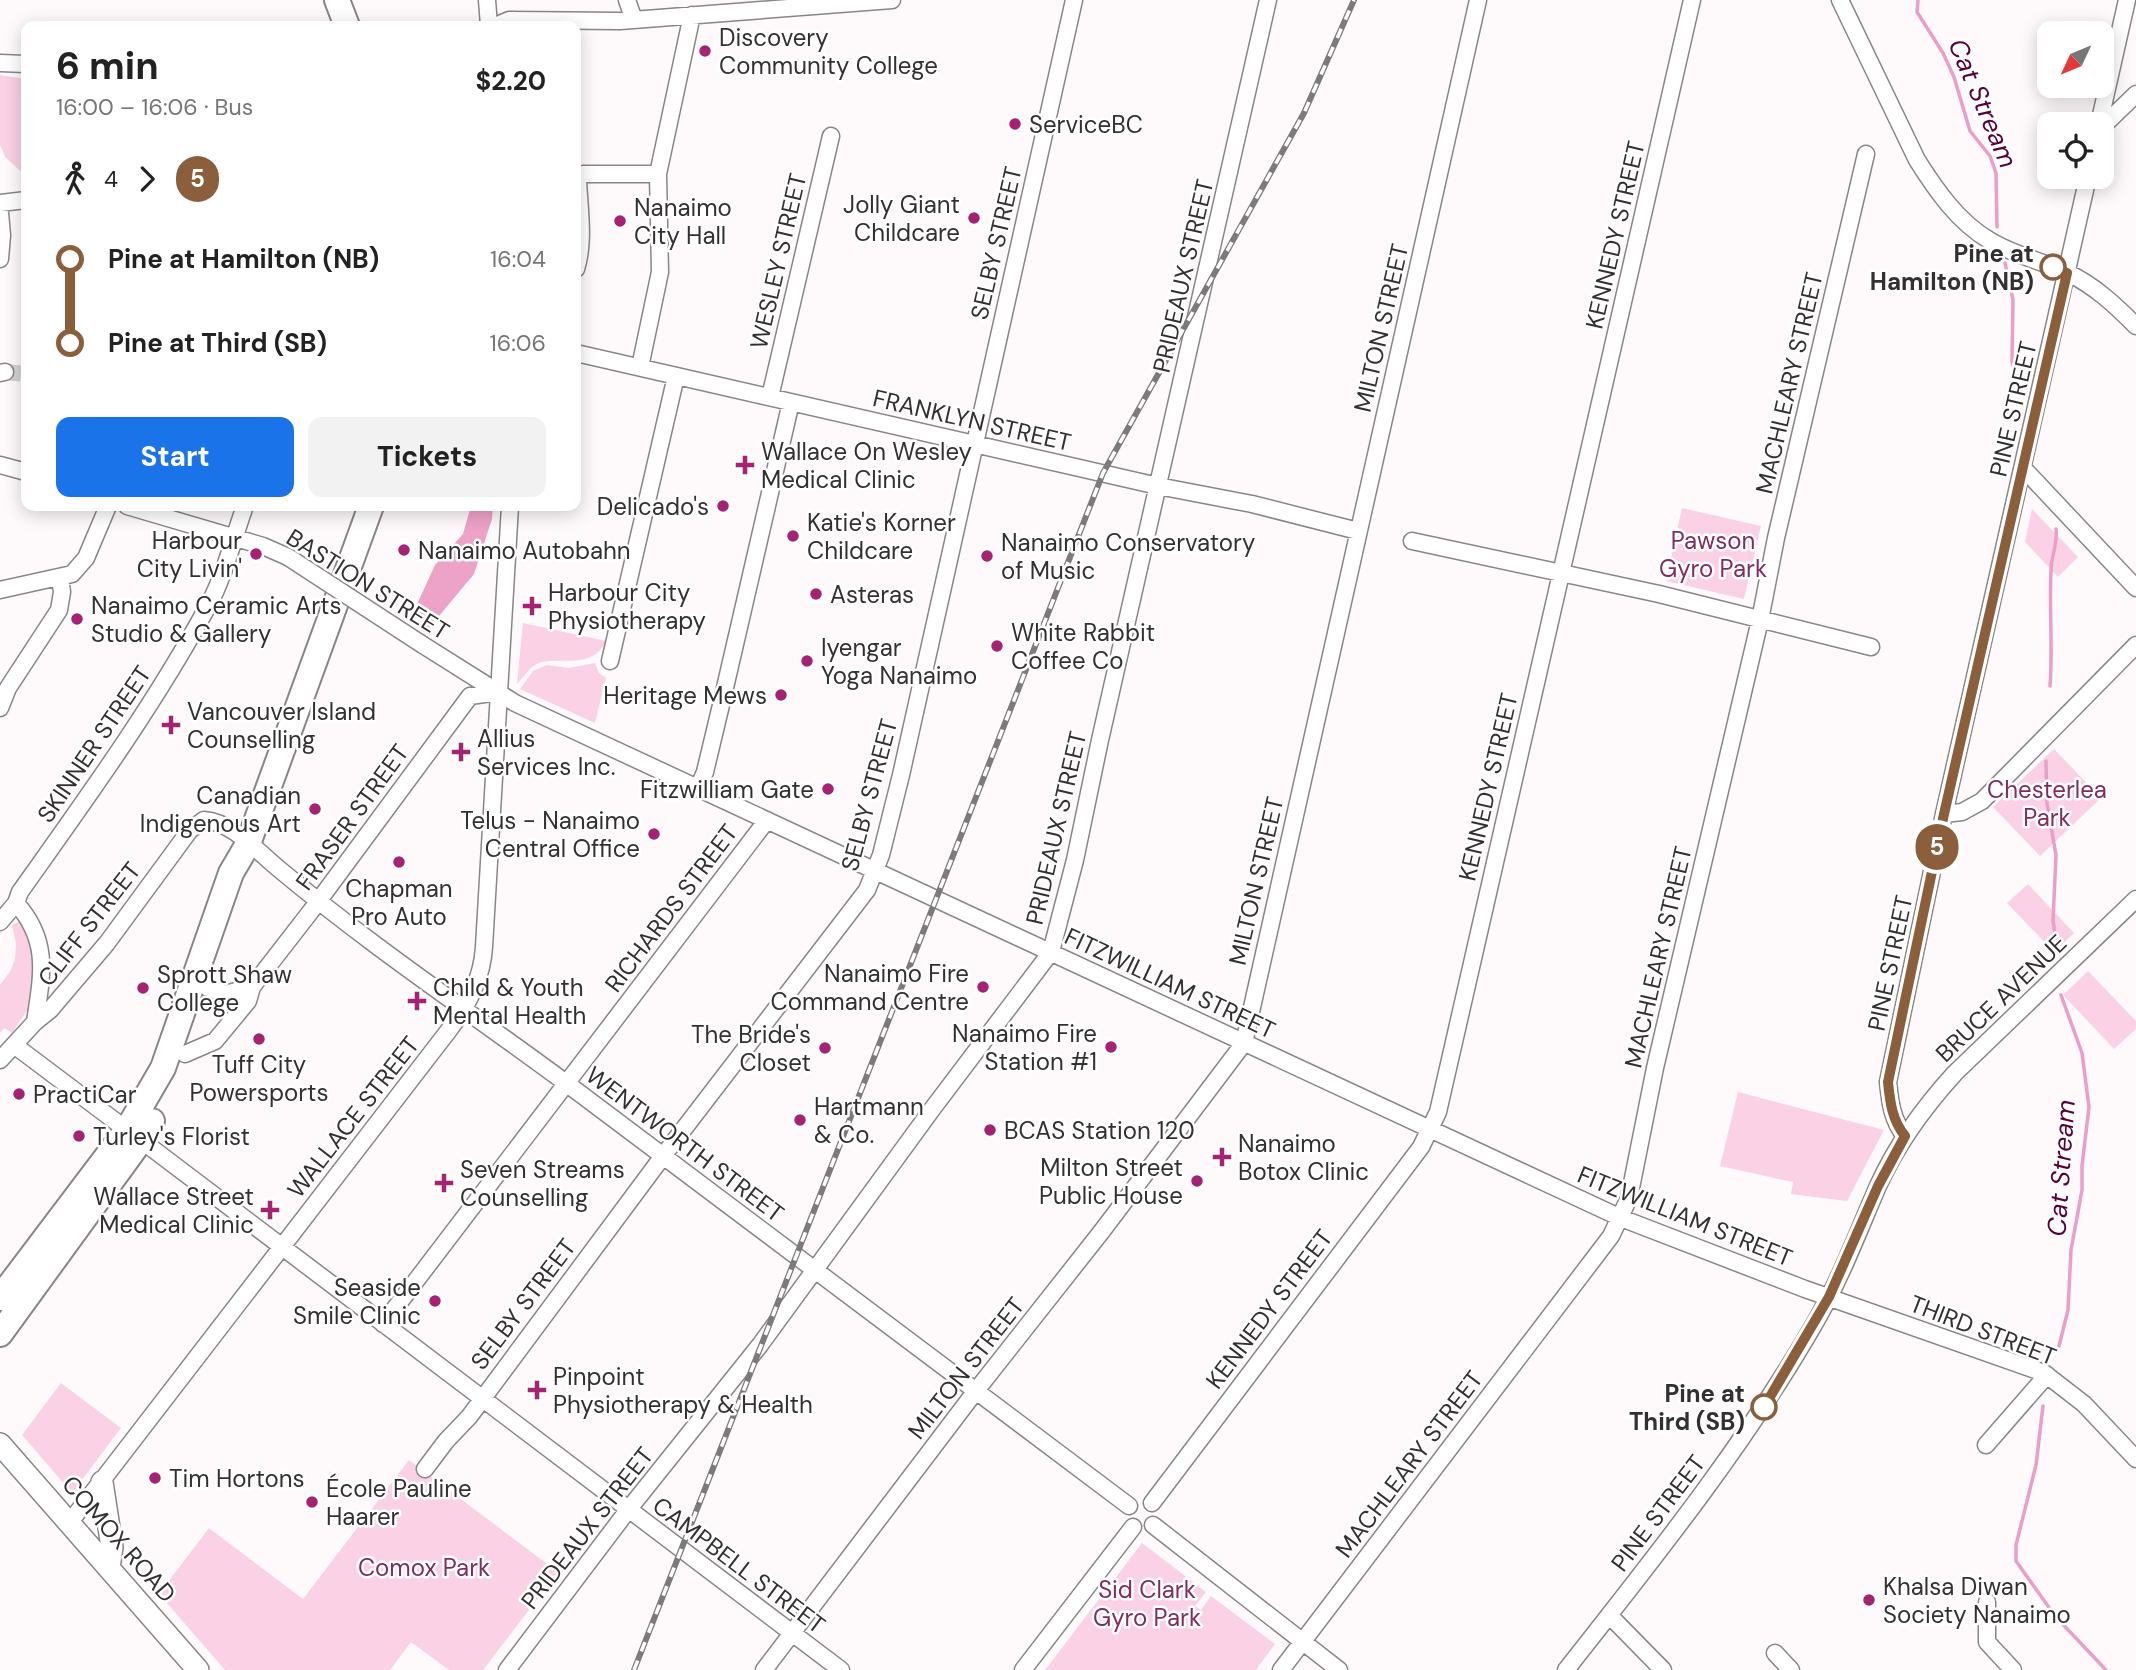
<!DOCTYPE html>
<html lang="en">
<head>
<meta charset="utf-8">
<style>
  body { margin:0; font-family:"DM Sans",sans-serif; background:#f2f2f2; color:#222; height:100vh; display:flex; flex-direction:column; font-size:26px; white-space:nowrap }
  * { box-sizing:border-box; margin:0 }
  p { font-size:23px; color:#767676 }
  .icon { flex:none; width:38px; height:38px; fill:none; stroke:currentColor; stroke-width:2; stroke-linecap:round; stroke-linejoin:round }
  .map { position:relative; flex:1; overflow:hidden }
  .details { position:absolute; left:21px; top:21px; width:560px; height:490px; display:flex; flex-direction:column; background:#fff; border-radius:14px; box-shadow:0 4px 18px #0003 }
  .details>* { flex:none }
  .badge { padding:0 14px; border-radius:23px; font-size:24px; line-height:46px }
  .needle { width:46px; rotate:226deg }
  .fabs { position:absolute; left:2037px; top:21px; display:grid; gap:14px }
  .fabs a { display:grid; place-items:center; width:77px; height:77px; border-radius:14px; background:#fff; box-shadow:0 4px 18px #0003; font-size:35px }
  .map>.badge { position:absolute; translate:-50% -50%; box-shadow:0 0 0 4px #fff }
  .legs { display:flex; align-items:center; gap:10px; height:77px; padding:0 35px; font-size:23px }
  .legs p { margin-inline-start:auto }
  .summary { display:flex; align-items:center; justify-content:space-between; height:119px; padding:0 35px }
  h1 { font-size:38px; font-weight:700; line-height:52px }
  .action { display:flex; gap:14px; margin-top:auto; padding:14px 35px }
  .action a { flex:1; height:80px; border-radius:14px; background:#1a73e8; color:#fff; font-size:28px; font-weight:700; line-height:80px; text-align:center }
  .action a+a { background:#f2f2f2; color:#222 }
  ul { padding:0 35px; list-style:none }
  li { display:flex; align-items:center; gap:24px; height:84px; font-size:26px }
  li i { display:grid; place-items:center; width:10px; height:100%; margin:0 9px; background:currentColor }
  li i::after { content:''; width:18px; height:18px; margin:-9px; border:5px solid; border-radius:50%; background:#fff }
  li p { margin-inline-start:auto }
  li:first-child i { background:linear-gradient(#0000 50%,currentColor 0) }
  li:last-child i { background:linear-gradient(currentColor 50%,#0000 0) }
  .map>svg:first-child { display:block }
  .green { fill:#fad1e5 }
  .forest { fill:#eda2c8 }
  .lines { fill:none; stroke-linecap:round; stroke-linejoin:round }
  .stream { stroke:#eb9fc6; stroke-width:3.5 }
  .minor-tunnel { stroke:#d5d2d3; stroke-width:16; stroke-dasharray:16 8; stroke-linecap:butt }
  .minor-casing { stroke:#8a8587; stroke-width:19 }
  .major-casing { stroke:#8a8587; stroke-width:24 }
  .highway-casing { stroke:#8a8587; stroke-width:28 }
  .minor { stroke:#fff; stroke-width:16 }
  .major { stroke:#fff; stroke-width:21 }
  .highway { stroke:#fff; stroke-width:24 }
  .rail-casing { stroke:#7d7a7b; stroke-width:6 }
  .rail { stroke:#fff; stroke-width:3.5; stroke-dasharray:10; stroke-linecap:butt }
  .minor-bridge-casing { stroke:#8a8587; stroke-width:19; stroke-linecap:butt }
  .minor-bridge { stroke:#fff; stroke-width:16 }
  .line-1-casing { stroke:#fff; stroke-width:16 }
  .line-1 { stroke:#8b5e3c; stroke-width:10 }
  .poi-dot { fill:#a42373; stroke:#fff; stroke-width:2.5 }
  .stop-1-dot { fill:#fff; stroke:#8b5e3c; stroke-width:3.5 }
  .labels { text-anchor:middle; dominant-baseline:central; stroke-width:5; stroke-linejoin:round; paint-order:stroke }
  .poi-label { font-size:24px; fill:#333031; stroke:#fff; text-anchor:start }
  .street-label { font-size:24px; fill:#333031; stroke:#fff }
  .stop-label { font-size:24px; font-weight:bold; fill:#333031; stroke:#fff; text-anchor:end }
  .park-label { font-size:24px; fill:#812b5e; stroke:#fff }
  .water-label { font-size:26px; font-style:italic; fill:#58003a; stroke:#fff }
</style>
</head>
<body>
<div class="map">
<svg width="2136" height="1670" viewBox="0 0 2136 1670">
  <rect width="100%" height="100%" fill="#fefafc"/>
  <path class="green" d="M 0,75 L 26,79 L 26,176 L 5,157 L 0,145 Z
    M 1682,508 L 1761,526 L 1744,599 L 1666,581 Z
    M 2032,509 L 2078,557 L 2058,577 L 2025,542 Z
    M 523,623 L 606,641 C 590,675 551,651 532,667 C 527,671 522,679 517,684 Z
    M 595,663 L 599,673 L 606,678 L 595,723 L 520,689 L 533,671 L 547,665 L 569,668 Z
    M 2054,749 L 2101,798 L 2040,856 L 1993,807 Z
    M 2028,884 L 2074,933 L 2054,952 L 2007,903 Z
    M 18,922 L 24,922 L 36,958 L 31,1005 L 12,1033 L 4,1028 L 0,1033 L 0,985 L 11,970 L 15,959 L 16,944 L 12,925 Z
    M 2088,971 L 2136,1021 L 2136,1029 L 2114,1049 L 2063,995 Z
    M 1738,1092 L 1884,1130 L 1847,1201 L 1791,1194 L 1793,1182 L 1720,1166 Z
    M 61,1383 L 121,1428 L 72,1493 L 22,1435 Z
    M 409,1460 L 558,1572 L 483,1670 L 449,1670 L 411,1642 L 390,1670 L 225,1670 L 159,1594 L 209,1528 L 303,1599 Z
    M 1142,1543 L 1206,1592 L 1195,1606 L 1201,1610 L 1211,1596 L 1275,1644 L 1256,1670 L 1045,1670 Z"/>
  <path class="forest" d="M 471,506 L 493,506 L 492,519 L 474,574 L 429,628 L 413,613 L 435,565 L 463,534 Z"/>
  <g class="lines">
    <path class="stream" d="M 1918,0 L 1917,12 L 1943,53 L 1954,77 L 1970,131 L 1990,156 L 1996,173 L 1997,227
      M 2005,263 L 2013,300 L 2012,361 L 2020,392
      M 2050,686 C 2053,648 2049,610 2051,571 C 2051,556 2058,544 2056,529
      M 2046,761 L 2047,804 L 2056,855 L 2053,921 L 2056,939
      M 2059,1346 L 2068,1310 L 2071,1250 L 2082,1190 L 2082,1166 L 2089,1107 L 2082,1053 L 2061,995
      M 2043,1406 L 2036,1465 L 2016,1545 L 2016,1561 L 2055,1616 L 2106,1670"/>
    <path class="minor-tunnel" d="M 5,372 L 26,374"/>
    <defs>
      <path id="minor" d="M 487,0 L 489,26
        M 627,0 L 634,20
        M 1840,0 L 1917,160 C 1936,190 1958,222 1989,240 C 2013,255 2042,261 2068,273 C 2095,286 2115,305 2136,326
        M 495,26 L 509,20 L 620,21 L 892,0
        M 0,63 L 26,64
        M 2099,124 L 2127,0
        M 2102,127 L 2136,94
        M 0,203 L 26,200
        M 0,213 L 2,235 L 0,259
        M 576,269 C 585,241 579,208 578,179 L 583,174 L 658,174
        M 576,353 L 1158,486 L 1252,504 L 1358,531
        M 640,367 L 660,272 L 658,174 L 692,15
        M 0,373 L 5,372
        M 770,397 L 831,136
        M 0,465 L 26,472
        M 2024,469 L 2136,588
        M 127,506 L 263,546 L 288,557
        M 1412,541 L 1659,594 L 1871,647
        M 0,590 L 72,574 L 86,558 L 108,506
        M 423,645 L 515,703 L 1621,1218 L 1805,1289 L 2044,1373 L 2084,1404 L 2136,1459
        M 610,661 L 676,376
        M 0,708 L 8,688 L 59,610 L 62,592 L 60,578
        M 698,788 L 705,772 L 721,705 L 791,402
        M 1944,814 L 1962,812 L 1982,801 L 2136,645
        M 16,903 C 50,941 42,975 35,1022
        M 0,922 L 16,903 L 20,892 C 86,799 153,707 208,606 C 225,575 233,539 245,506
        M 208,988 L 225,994 L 252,987
        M 14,1045 L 127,1130
        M 185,1054 L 215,1041 L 248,1001 L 252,987 L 311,911 L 470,696 L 498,692
        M 0,1060 L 35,1022 L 50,1010 L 107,943 L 190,830 L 204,820 C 232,822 257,851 279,869 C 371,946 470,1012 566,1083 L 1129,1506
        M 1905,1136 C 1892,1120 1890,1102 1888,1082 L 1944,814 L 2088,177
        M 141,1140 L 841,1670
        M 383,1324 L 767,820
        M 1986,1445 L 2047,1375
        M 425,1469 L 446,1441 L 469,1417 L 663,1156 L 867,890 L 881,855 L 901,775 L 1074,0
        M 1152,1503 L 1421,1147 L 1438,1112 L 1692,0
        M 70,1522 L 449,1030 C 468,1005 482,979 484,947 L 510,506
        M 1153,1525 L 1339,1670
        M 1987,1602 L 1987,1642 L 2013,1670
        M 1609,1615 L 1663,1670
        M 1775,1653 L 1791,1670
        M 507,1670 L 628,1510 L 760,1345 L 933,1108 L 1051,952 L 1075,860 L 1100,740 L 1268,0
        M 764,1670 L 975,1392 L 1102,1231 L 1244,1043 L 1478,0
        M 1023,1670 L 1133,1527
        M 1281,1670 L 1611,1236 L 1629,1198 L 1655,1068 L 1760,620 L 1776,538 L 1866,154
        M 1566,1670 C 1654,1558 1745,1445 1816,1321 C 1841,1278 1858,1232 1878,1186 C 1897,1144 1924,1107 1955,1073 L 2136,899"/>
      <path id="major" d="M 0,1444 L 198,1670
        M 102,1482 L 112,1547 L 109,1568"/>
      <path id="highway" d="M 337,0 L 347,26
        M 0,1298 L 127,1130 L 163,1068 L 231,873 L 248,844 L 371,506
        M 0,1334 L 141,1140 L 152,1121"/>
    </defs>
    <use href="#minor" class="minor-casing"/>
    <use href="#major" class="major-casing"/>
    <use href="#highway" class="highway-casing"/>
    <use href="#minor" class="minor"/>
    <use href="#major" class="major"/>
    <use href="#highway" class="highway"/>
    <defs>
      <path id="rail" d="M 634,1670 L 1103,473 L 1304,113 L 1354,0"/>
    </defs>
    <use href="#rail" class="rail-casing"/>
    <use href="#rail" class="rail"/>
    <defs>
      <path id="minor-bridge" d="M 288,557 L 423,645"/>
    </defs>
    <use href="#minor-bridge" class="minor-bridge-casing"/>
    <use href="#minor-bridge" class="minor-bridge"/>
  </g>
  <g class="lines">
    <defs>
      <path id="line-1" d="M 1764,1407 L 1829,1297 L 1878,1186 L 1905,1136 C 1892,1120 1890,1102 1888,1082 L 1944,814 L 2067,273 L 2053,267"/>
    </defs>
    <use href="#line-1" class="line-1-casing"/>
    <use href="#line-1" class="line-1"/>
  </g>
  <g class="poi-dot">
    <circle cx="705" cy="51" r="7"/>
    <circle cx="1015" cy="124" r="7"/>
    <circle cx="974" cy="218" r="7"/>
    <circle cx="620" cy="221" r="7"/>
    <path d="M741.5 454.5h7v7h7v7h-7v7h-7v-7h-7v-7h7z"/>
    <circle cx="723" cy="506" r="7"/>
    <circle cx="793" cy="536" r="7"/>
    <circle cx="404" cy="550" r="7"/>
    <circle cx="256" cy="554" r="7"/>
    <circle cx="987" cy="556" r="7"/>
    <circle cx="816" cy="594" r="7"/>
    <path d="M528.5 595.5h7v7h7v7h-7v7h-7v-7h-7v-7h7z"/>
    <circle cx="77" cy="619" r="7"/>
    <circle cx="997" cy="646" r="7"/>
    <circle cx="807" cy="661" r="7"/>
    <circle cx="781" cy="695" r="7"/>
    <path d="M167.5 714.5h7v7h7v7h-7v7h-7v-7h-7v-7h7z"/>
    <path d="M457.5 741.5h7v7h7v7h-7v7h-7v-7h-7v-7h7z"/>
    <circle cx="828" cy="789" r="7"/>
    <circle cx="315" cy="809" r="7"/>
    <circle cx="654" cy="834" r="7"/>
    <circle cx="399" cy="862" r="7"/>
    <circle cx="983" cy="987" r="7"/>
    <circle cx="143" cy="988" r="7"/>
    <path d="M413.5 990.5h7v7h7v7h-7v7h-7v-7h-7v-7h7z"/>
    <circle cx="259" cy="1039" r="7"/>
    <circle cx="1111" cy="1047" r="7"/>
    <circle cx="825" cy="1048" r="7"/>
    <circle cx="19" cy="1094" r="7"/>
    <circle cx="800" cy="1120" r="7"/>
    <circle cx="990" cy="1130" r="7"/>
    <circle cx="79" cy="1136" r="7"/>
    <path d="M1218.5 1146.5h7v7h7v7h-7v7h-7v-7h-7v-7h7z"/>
    <circle cx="1197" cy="1181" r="7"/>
    <path d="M440.5 1172.5h7v7h7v7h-7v7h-7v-7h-7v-7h7z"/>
    <path d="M266.5 1199.5h7v7h7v7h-7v7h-7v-7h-7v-7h7z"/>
    <circle cx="435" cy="1301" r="7"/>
    <path d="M533.5 1379.5h7v7h7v7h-7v7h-7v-7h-7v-7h7z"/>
    <circle cx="155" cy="1478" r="7"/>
    <circle cx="312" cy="1502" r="7"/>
    <circle cx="1869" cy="1600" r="7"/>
  </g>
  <g class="stop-1-dot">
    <circle cx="2053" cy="267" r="12"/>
    <circle cx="1764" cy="1407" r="12"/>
  </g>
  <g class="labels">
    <g class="poi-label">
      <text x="719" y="37">Discovery<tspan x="719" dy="28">Community College</tspan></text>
      <text x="1029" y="124">ServiceBC</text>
      <text x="960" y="204" text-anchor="end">Jolly Giant<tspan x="960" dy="28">Childcare</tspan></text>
      <text x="634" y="207">Nanaimo<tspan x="634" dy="28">City Hall</tspan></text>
      <text x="761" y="451">Wallace On Wesley<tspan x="761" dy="28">Medical Clinic</tspan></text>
      <text x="709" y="506" text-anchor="end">Delicado's</text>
      <text x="807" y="522">Katie's Korner<tspan x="807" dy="28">Childcare</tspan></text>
      <text x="242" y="540" text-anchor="end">Harbour<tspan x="242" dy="28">City Livin'</tspan></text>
      <text x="1001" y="542">Nanaimo Conservatory<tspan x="1001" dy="28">of Music</tspan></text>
      <text x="418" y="550">Nanaimo Autobahn</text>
      <text x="548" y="592">Harbour City<tspan x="548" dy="28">Physiotherapy</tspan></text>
      <text x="830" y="594">Asteras</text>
      <text x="91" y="605">Nanaimo Ceramic Arts<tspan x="91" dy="28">Studio &amp; Gallery</tspan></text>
      <text x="1011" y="632">White Rabbit<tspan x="1011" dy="28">Coffee Co</tspan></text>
      <text x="821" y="647">Iyengar<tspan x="821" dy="28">Yoga Nanaimo</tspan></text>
      <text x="767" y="695" text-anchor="end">Heritage Mews</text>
      <text x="187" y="711">Vancouver Island<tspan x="187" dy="28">Counselling</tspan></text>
      <text x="477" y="738">Allius<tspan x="477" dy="28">Services Inc.</tspan></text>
      <text x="814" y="789" text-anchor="end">Fitzwilliam Gate</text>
      <text x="301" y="795" text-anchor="end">Canadian<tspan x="301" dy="28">Indigenous Art</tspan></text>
      <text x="640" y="820" text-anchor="end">Telus - Nanaimo<tspan x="640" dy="28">Central Office</tspan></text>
      <text x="399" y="888" text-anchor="middle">Chapman<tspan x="399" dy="28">Pro Auto</tspan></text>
      <text x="969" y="973" text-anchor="end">Nanaimo Fire<tspan x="969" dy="28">Command Centre</tspan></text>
      <text x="157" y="974">Sprott Shaw<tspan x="157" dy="28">College</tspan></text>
      <text x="433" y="987">Child &amp; Youth<tspan x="433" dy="28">Mental Health</tspan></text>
      <text x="1097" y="1033" text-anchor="end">Nanaimo Fire<tspan x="1097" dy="28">Station #1</tspan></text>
      <text x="811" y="1034" text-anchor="end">The Bride's<tspan x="811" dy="28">Closet</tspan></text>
      <text x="259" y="1064" text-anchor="middle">Tuff City<tspan x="259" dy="28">Powersports</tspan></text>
      <text x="33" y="1094">PractiCar</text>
      <text x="814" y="1106">Hartmann<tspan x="814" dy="28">&amp; Co.</tspan></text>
      <text x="1004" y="1130">BCAS Station 120</text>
      <text x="93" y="1136">Turley's Florist</text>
      <text x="1238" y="1143">Nanaimo<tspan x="1238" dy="28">Botox Clinic</tspan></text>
      <text x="1183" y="1167" text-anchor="end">Milton Street<tspan x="1183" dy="28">Public House</tspan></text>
      <text x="460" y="1169">Seven Streams<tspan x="460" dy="28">Counselling</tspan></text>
      <text x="254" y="1196" text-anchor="end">Wallace Street<tspan x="254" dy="28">Medical Clinic</tspan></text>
      <text x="421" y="1287" text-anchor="end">Seaside<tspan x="421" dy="28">Smile Clinic</tspan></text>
      <text x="553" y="1376">Pinpoint<tspan x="553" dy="28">Physiotherapy &amp; Health</tspan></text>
      <text x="169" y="1478">Tim Hortons</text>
      <text x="326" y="1488">École Pauline<tspan x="326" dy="28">Haarer</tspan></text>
      <text x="1883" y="1586">Khalsa Diwan<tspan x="1883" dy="28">Society Nanaimo</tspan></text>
    </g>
    <g class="street-label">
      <text transform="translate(1615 235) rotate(-77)">KENNEDY STREET</text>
      <text transform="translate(996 243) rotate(-77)">SELBY STREET</text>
      <text transform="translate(778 261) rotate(-77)">WESLEY STREET</text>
      <text transform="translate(1183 276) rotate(-77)">PRIDEAUX STREET</text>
      <text transform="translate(1381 328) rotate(-77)">MILTON STREET</text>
      <text transform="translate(1789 383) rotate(-77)">MACHLEARY STREET</text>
      <text transform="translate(2013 409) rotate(-77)">PINE STREET</text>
      <text transform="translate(972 420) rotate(13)">FRANKLYN STREET</text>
      <text transform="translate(368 584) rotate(32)">BASTION STREET</text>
      <text transform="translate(94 744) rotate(-56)">SKINNER STREET</text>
      <text transform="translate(1488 787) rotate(-77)">KENNEDY STREET</text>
      <text transform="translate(869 795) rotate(-75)">SELBY STREET</text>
      <text transform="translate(352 817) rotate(-54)">FRASER STREET</text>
      <text transform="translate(1056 828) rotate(-77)">PRIDEAUX STREET</text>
      <text transform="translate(1256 881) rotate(-77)">MILTON STREET</text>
      <text transform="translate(671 908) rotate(-53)">RICHARDS STREET</text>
      <text transform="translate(89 924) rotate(-52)">CLIFF STREET</text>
      <text transform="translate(1658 957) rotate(-77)">MACHLEARY STREET</text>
      <text transform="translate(1890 963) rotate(-78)">PINE STREET</text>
      <text transform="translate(1170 983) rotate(25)">FITZWILLIAM STREET</text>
      <text transform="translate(2001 998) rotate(-44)">BRUCE AVENUE</text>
      <text transform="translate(353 1117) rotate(-52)">WALLACE STREET</text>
      <text transform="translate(685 1144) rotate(37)">WENTWORTH STREET</text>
      <text transform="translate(1685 1216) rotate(22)">FITZWILLIAM STREET</text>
      <text transform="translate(523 1304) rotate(-53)">SELBY STREET</text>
      <text transform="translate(1269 1309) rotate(-53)">KENNEDY STREET</text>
      <text transform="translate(1983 1330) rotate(21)">THIRD STREET</text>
      <text transform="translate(966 1368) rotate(-52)">MILTON STREET</text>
      <text transform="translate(1409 1464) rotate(-53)">MACHLEARY STREET</text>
      <text transform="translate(1658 1513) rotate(-53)">PINE STREET</text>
      <text transform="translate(587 1528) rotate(-52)">PRIDEAUX STREET</text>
      <text transform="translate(119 1539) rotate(49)">COMOX ROAD</text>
      <text transform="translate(739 1565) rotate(37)">CAMPBELL STREET</text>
    </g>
    <g class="stop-label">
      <text x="2034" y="253">Pine at<tspan x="2034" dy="28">Hamilton (NB)</tspan></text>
      <text x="1745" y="1393">Pine at<tspan x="1745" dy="28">Third (SB)</tspan></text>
    </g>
    <g class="park-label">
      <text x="1713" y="540">Pawson<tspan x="1713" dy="28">Gyro Park</tspan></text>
      <text x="2047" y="789">Chesterlea<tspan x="2047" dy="28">Park</tspan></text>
      <text x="424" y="1567">Comox Park</text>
      <text x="1147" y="1589">Sid Clark<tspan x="1147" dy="28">Gyro Park</tspan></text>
    </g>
    <g class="water-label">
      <text transform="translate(1983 103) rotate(67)">Cat Stream</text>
      <text transform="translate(2061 1168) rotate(-86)">Cat Stream</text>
    </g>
  </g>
</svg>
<div class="fabs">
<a><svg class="needle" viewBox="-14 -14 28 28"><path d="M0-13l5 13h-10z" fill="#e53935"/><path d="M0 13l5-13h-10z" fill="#767676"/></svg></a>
<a><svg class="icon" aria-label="locate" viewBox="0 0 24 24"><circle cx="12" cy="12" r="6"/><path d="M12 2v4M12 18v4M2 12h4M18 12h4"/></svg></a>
</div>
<b class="badge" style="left:1937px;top:847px;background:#8b5e3c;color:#fff">5</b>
<section class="details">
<div class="summary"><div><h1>6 min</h1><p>16:00 – 16:06 · Bus</p></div><b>$2.20</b></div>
<div class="legs"><svg class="icon" aria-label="walk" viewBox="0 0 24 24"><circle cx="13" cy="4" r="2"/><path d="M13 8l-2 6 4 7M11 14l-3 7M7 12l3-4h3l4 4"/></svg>4<svg class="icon" aria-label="forward" viewBox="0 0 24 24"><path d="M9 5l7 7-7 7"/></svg><b class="badge" style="background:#8b5e3c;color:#fff">5</b></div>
<ul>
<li><i style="color:#8b5e3c"></i><b>Pine at Hamilton (NB)</b><p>16:04</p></li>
<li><i style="color:#8b5e3c"></i><b>Pine at Third (SB)</b><p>16:06</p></li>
</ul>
<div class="action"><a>Start</a><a>Tickets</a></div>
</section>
</div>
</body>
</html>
